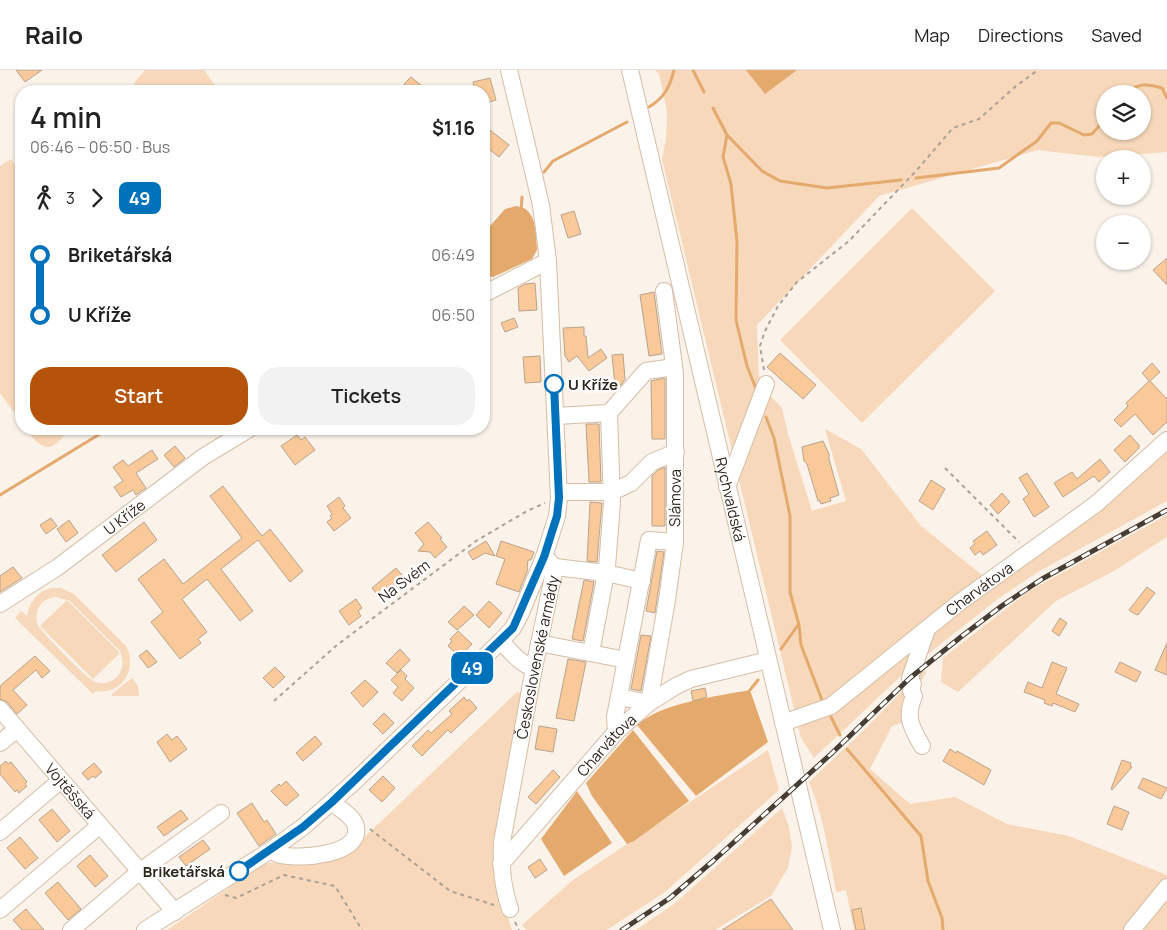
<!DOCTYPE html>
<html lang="en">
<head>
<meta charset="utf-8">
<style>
  body { margin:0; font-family:Manrope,sans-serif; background:#f2f2f2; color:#222; height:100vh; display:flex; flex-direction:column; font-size:19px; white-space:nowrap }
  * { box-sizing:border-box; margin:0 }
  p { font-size:16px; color:#767676 }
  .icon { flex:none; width:28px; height:28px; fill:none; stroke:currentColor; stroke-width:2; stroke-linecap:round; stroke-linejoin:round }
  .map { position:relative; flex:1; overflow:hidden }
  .details { position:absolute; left:15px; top:15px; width:475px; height:350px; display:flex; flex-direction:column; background:#fff; border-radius:20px; box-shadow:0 1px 4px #0004 }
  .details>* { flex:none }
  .badge { padding:0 10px; border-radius:8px; font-size:18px; line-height:32px }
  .buttons { position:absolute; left:1096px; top:15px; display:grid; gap:10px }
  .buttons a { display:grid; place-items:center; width:55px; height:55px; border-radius:50%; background:#fff; box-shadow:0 1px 4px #0004; font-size:25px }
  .map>.badge { position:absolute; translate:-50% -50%; box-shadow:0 0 0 2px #fff }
  .legs { display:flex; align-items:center; gap:8px; height:55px; padding:0 15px; font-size:16px }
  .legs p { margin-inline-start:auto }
  .headline { display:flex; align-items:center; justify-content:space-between; height:85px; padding:0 15px }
  h1 { font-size:28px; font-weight:600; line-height:38px }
  .primary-button { display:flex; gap:10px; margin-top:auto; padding:10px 15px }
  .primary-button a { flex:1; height:58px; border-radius:20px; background:#b45309; color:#fff; font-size:20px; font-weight:600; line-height:58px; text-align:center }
  .primary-button a+a { background:#f2f2f2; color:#222 }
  ul { padding:0 15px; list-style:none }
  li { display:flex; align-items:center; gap:18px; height:60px; font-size:19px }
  li i { display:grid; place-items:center; width:8px; height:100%; margin:0 6px; background:currentColor }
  li i::after { content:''; width:12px; height:12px; margin:-6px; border:4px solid; border-radius:50%; background:#fff }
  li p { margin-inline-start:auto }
  li:first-child i { background:linear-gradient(#0000 50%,currentColor 0) }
  li:last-child i { background:linear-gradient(currentColor 50%,#0000 0) }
  header { display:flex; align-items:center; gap:30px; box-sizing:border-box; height:70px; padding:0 25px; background:#fff; border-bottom:1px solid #e0e0e0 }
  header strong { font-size:24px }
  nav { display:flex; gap:28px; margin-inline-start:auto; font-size:18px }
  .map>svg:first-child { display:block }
  .green { fill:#f8d8ba; fill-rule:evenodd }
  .water { fill:#e4aa6d }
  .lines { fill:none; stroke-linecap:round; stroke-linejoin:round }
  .stream { stroke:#e4aa6d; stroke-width:3 }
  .building { fill:#f9c999; stroke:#b9a38d }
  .minor-casing { stroke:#d5bea7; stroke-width:18 }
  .path { stroke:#aaa198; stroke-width:2; stroke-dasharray:4 4; stroke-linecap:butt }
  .minor { stroke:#fff; stroke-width:16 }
  .rail-casing { stroke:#463e35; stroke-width:5 }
  .rail { stroke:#fff; stroke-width:3; stroke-dasharray:9; stroke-linecap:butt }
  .line-1-casing { stroke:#fff; stroke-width:11 }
  .line-1 { stroke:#0072bc; stroke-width:8 }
  .stop-1-dot { fill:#fff; stroke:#0072bc; stroke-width:2.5 }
  .labels { text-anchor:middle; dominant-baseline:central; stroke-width:5; stroke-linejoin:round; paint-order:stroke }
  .stop-label { font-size:15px; font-weight:bold; fill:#2e261d; stroke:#fff; text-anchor:start }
  .street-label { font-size:15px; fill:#2e261d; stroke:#fff }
</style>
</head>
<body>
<header>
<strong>Railo</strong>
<nav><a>Map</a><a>Directions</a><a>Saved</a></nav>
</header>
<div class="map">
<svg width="1167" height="860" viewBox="0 0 1167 860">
  <rect width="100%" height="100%" fill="#fbf2e9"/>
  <path class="green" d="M 145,0 L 204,0 L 219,21 L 133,21 L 135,12 Z
    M 655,0 L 1167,0 L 1167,82 L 1099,87 L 1038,80 L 879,126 L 757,255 L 759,314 L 782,338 L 788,364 L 812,441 L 846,431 L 825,359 L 861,379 L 921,456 L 993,514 L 1101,437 L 1167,382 L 1167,431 L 1038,502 L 998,529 L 905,602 L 814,688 L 801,668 L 662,89 L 666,69 L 667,41 L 659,4 ZM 1105,24 L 1142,24 L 1142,61 L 1105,61 Z
    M 11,89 L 21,103 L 21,352 L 0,323 L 0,96 Z
    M 912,138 L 995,221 L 862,353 L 780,270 Z
    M 26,359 L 71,359 C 65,363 59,373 52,376 C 42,381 31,366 26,359 Z
    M 1167,445 L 1167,467 L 1114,501 L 1056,531 L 958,622 L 941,612 L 943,588 L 1029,521 Z
    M 51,518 L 61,518 L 74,524 L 126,576 C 138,599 122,625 96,621 L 93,624 L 15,548 L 21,541 L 27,546 C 29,532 37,522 51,518 ZM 55,527 L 67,530 L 40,556 L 93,609 L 120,583 L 67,530 L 69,530 L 120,581 C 123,589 124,596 119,604 C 114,612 104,615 95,612 C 86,608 46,566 38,556 C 33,542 40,529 55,527 Z
    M 924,599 L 926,603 L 915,620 L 907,651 L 892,656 L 870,699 L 910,734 L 955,727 L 1007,754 L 1069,766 L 1167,805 L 1167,860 L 854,860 L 846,820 L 836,822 C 829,785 824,747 809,712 L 861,663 Z
    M 132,608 L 138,616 L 139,626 L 112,626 L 112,624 Z
    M 517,622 L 525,623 L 496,782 L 507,845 L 512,860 L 167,860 L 264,794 L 352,779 Z
    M 768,680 L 779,720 L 665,822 L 607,860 L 526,860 L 522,855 L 573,810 Z
    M 782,738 L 789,757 L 792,777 L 788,798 L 771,826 L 715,860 L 636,860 L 674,834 Z"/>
  <path class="water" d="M 746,0 L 797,0 L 765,24 Z
    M 516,136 C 537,138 536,163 537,180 L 532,189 L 493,207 L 484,206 L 484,163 L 505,139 Z
    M 750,620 L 768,672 L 696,726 L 637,655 C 661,633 718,626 750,620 Z
    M 633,660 L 689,731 L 634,771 L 627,774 L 592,726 L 586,713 Z
    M 577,721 L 612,773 L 564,806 L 541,769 Z"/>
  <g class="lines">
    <path class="stream" d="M 693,0 L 704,22
      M 1127,24 C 1137,12 1149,14 1162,18 L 1167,28
      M 649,37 C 664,28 670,17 674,0
      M 713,38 L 727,65 L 762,101 L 780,111 L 827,118 L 901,110
      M 727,65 L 723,87 L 731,114 L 737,172 L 736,250 L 747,296 L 757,321
      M 544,102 L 553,91 L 627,52
      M 916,108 L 999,98 L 1037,71 L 1051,53 L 1059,53 L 1084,65 L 1092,64 L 1105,49
      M 521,141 L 522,127
      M 766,347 L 774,368 L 790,446 L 790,522 L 799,555 L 801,575 L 822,630
      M 0,425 L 108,359
      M 781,579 L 798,555
      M 750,620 L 758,610
      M 831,647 L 840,665
      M 847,679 L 921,766 L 928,811 L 942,848 L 943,860"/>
  </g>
  <path class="building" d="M 16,0 L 42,0 L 25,12 Z
    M 411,7 L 422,16 L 417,21 L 413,21 L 404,14 Z
    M 490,8 L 496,30 L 484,34 L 484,21 L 475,21 L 473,12 Z
    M 490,60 L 509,75 L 499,87 L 484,75 L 484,67 Z
    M 574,141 L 581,164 L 568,168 L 561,145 Z
    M 1167,188 L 1167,215 L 1153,200 Z
    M 535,213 L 537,240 L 519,241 L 518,218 L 525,214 Z
    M 654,222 L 662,284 L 649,286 L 640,225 Z
    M 514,248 L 518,257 L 505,262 L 501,253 Z
    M 584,257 L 584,266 L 586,266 L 588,288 L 601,279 L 607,288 L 589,301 L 577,286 L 569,292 L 565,286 L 563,258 Z
    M 780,283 L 816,315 L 803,329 L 767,297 Z
    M 623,284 L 625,309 L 621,315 L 615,315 L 612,285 Z
    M 540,286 L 541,312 L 525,313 L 523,287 Z
    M 1152,293 L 1160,302 L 1150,311 L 1167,329 L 1167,352 L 1153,365 L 1135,344 L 1121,357 L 1114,350 L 1128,336 L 1126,333 L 1149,311 L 1142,303 Z
    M 665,308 L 665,369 L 652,369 L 651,311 Z
    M 586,354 L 599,354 L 601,412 L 589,412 Z
    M 297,365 L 301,370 L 305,367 L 315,380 L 295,395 L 281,376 Z
    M 1130,365 L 1139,375 L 1139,378 L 1125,392 L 1114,380 Z
    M 823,371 L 829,384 L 829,389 L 839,425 L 830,428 L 831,431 L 821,434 L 820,431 L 818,431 L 807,394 L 804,391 L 802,377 Z
    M 175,376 L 185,388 L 174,397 L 164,385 Z
    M 152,380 L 158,389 L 136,403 L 146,418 L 136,425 L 133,420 L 121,427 L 114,417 L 123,411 L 113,397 L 123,390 L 128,396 Z
    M 1100,389 L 1110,402 L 1099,412 L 1094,406 L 1063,427 L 1054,413 L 1072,402 L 1077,409 Z
    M 665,397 L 665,456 L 652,456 L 652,406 L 658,400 Z
    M 1027,403 L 1049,437 L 1034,447 L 1023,429 L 1029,424 L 1019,408 Z
    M 931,410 L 945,419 L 933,440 L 919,431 Z
    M 223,416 L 262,466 L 270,459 L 303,501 L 290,512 L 258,470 L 221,499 L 253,541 L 240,551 L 207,509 L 182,529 L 207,562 L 198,569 L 201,573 L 180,589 L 151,552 L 163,542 L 138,509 L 164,489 L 183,514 L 242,468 L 210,426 Z
    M 1002,423 L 1010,432 L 998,444 L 990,435 Z
    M 339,427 L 345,436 L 343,438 L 351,448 L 334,461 L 327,452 L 332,448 L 330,446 L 332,444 L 327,436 Z
    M 590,432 L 602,433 L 597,492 L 587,491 Z
    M 51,448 L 57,456 L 46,464 L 40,455 Z
    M 69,450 L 78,463 L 66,472 L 57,459 Z
    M 144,452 L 157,470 L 116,502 L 102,485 Z
    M 428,452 L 442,468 L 440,469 L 447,477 L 435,488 L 430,482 L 418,481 L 424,474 L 415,463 Z
    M 987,461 L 997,475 L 983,485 L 980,481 L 975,485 L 970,478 L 975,474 L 973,471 Z
    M 486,471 L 495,486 L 485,483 L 473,490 L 468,482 Z
    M 501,471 L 534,482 L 531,490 L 528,490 L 527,499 L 528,499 L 519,522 L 496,514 L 505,489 L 496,486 Z
    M 657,481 L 664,482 L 655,543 L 646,541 Z
    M 13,497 L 22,508 L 0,522 L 0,506 Z
    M 396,498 L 406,510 L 395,520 L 394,518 L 381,529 L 372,518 Z
    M 584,510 L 594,512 L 583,571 L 572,569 Z
    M 1147,517 L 1155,523 L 1138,545 L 1133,543 L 1129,540 Z
    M 356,529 L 362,538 L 358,541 L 361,546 L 349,555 L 339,541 Z
    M 489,531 L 502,543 L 489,558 L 476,545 Z
    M 464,536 L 474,545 L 457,560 L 448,552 Z
    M 1060,548 L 1067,553 L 1059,566 L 1052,561 Z
    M 458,561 L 472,574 L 460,587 L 448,576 L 452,571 L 450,569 Z
    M 641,565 L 651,566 L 641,621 L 631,619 Z
    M 1167,573 L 1167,605 L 1155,600 Z
    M 400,579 L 410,590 L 397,603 L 386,593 Z
    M 147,580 L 157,592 L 148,598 L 139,586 Z
    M 35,586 L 50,601 L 42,608 L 36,600 L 13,620 L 27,635 L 17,644 L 7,632 L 0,629 L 0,616 Z
    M 568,589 L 586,592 L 574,651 L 556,648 Z
    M 1052,592 L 1067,598 L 1056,624 L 1079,634 L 1075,642 L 1053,633 L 1052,636 L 1044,633 L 1045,630 L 1024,622 L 1028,612 L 1042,618 Z
    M 1120,592 L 1141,602 L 1136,612 L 1115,602 Z
    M 275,597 L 285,607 L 273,618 L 263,608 Z
    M 401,600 L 407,606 L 405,609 L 414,618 L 402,631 L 393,623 L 398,617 L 391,610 Z
    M 365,610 L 378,622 L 363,637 L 351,623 Z
    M 705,618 L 707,627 L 693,631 L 691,621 Z
    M 464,627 L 467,631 L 469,629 L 477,638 L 451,663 L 448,660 L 422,686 L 412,676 L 428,660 L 431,663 L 452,644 L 449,641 Z
    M 384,643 L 394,653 L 383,664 L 373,654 Z
    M 539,656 L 557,659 L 553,682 L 535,679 Z
    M 167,664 L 172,670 L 177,666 L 187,679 L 170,692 L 157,672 Z
    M 315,666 L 322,674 L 303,691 L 296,683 Z
    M 950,679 L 956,683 L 957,681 L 991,700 L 984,715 L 943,691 Z
    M 1122,690 L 1131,693 L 1130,696 L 1132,697 L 1112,720 L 1111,719 Z
    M 6,691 L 8,694 L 11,692 L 27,712 L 25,714 L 27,716 L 19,723 L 17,720 L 15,722 L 0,704 L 0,696 Z
    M 94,693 L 102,702 L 95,708 L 93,706 L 88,710 L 82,703 Z
    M 553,700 L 560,707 L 536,734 L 528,727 Z
    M 383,706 L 395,718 L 382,732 L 369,720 Z
    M 1143,708 L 1167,718 L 1161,729 L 1138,718 Z
    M 286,711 L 299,725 L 286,736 L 271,721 L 279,714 L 281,716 Z
    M 252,733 L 264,752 L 267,750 L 276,764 L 259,776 L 237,743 Z
    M 1114,736 L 1129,742 L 1122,760 L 1107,754 Z
    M 52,739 L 70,761 L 57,772 L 39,750 Z
    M 181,740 L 188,749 L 164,766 L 157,757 Z
    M 20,767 L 38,788 L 25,799 L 7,778 Z
    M 203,770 L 210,779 L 186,796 L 179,787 Z
    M 90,785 L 108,806 L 95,817 L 77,796 Z
    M 540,789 L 547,800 L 535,808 L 528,797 Z
    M 58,812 L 81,839 L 68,850 L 45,823 Z
    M 771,829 L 793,860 L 722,860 Z
    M 861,838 L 865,860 L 856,860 L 852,840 Z
    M 26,839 L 44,860 L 22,860 L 13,850 Z"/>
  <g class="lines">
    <defs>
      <g id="minor">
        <path id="s1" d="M 630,0 L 832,860"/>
        <path d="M 484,224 L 548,191"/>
        <path d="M 609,343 L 646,301 L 674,297"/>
        <path d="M 556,346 L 609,343 L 612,433 L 607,497 L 591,583"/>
        <path d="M 727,417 L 766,314"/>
        <path d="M 559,422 L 612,422 L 631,413 L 652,392 L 676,382"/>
        <path d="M 555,497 L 606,503 L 642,511"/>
        <path id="s2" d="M 0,534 L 58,497 L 203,387 L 249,359"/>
        <path d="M 501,571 C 511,582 520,594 534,598"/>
        <path d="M 539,573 L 626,590"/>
        <path d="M 619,627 L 649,633 L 667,530 L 675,472 L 675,303 L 664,221"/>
        <path id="s3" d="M 0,639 L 175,842"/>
        <path id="s4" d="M 783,653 L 831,636 L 960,532 L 1096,434 L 1167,370"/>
        <path d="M 616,662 L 615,647 L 649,470 L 675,472"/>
        <path d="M 0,673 L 17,659"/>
        <path d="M 922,676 C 911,657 905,647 914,626 L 911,621 L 913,614 L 910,608 L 927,559"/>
        <path d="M 0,762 L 61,710"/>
        <path d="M 271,780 C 274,782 277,784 281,785 C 299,789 361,786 356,757 C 354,746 339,739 332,732"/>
        <path id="s5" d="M 501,794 L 616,662 L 649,633 L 676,616 L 691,609 L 768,590"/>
        <path id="s6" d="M 510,839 C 502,814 501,798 502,772 L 534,598 L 555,497 L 544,487"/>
        <path d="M 0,840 L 99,756"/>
        <path d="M 71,860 L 139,802 L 221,743"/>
        <path d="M 145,860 L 271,780 L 303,757 L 353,713 L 501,571 L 513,558 L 520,545 L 544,487 L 557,446 L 559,428 L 548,191 L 541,135 L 509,0"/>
        <path d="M 1132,860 L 1167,817"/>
      </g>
    </defs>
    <use href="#minor" class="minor-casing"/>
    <path class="path" d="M 764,300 L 760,276 L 765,261 L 778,236 L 797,212 L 849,171 L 916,101 L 953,58 L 979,49 L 1016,16 L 1038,0
      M 945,398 L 1019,472
      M 274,631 L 337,575 L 476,471 L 527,441 L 545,433
      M 370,759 L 450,821 L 494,835
      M 225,825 L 236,828 L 284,805 L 335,816 L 362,860
      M 515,852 L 519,860"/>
    <use href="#minor" class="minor"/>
    <defs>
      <path id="rail" d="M 622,860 L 670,828 L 713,791 L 831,684 L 910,608 L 962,566 L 1003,535 L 1042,509 L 1167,440"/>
    </defs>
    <use href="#rail" class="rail-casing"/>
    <use href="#rail" class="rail"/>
  </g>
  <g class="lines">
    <defs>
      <path id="line-1" d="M 239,801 L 303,757 L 332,732 L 513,558 L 544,487 L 557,446 L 559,428 L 554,314"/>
    </defs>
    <use href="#line-1" class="line-1-casing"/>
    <use href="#line-1" class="line-1"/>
  </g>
  <g class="stop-1-dot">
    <circle cx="554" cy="314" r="9"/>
    <circle cx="239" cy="801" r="9"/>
  </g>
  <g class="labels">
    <g class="stop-label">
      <text x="568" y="314">U Kříže</text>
      <text x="225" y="801" text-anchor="end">Briketářská</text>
    </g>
    <g class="street-label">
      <text transform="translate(675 428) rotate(-89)">Slámova</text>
      <text stroke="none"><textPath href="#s1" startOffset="441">Rychvaldská</textPath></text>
      <text stroke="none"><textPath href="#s2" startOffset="152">U Kříže</textPath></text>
      <text transform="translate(404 511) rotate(-37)">Na Svém</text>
      <text stroke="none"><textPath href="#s4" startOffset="240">Charvátova</textPath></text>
      <text stroke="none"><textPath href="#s6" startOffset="256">Československé armády</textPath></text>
      <text stroke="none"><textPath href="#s5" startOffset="159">Charvátova</textPath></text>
      <text stroke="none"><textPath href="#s3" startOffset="108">Vojtěšská</textPath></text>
    </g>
  </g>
</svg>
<div class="buttons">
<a><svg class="icon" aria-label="layers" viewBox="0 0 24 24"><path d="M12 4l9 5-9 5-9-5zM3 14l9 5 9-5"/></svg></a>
<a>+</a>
<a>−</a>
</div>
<b class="badge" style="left:472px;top:598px;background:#0072bc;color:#fff">49</b>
<section class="details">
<div class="headline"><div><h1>4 min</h1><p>06:46 – 06:50 · Bus</p></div><b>$1.16</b></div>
<div class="legs"><svg class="icon" aria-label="walk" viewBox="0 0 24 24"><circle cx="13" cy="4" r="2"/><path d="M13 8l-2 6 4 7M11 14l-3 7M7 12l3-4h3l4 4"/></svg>3<svg class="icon" aria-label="forward" viewBox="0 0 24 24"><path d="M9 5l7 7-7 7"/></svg><b class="badge" style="background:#0072bc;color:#fff">49</b></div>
<ul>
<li><i style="color:#0072bc"></i><b>Briketářská</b><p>06:49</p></li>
<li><i style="color:#0072bc"></i><b>U Kříže</b><p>06:50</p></li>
</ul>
<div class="primary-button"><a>Start</a><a>Tickets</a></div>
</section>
</div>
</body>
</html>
